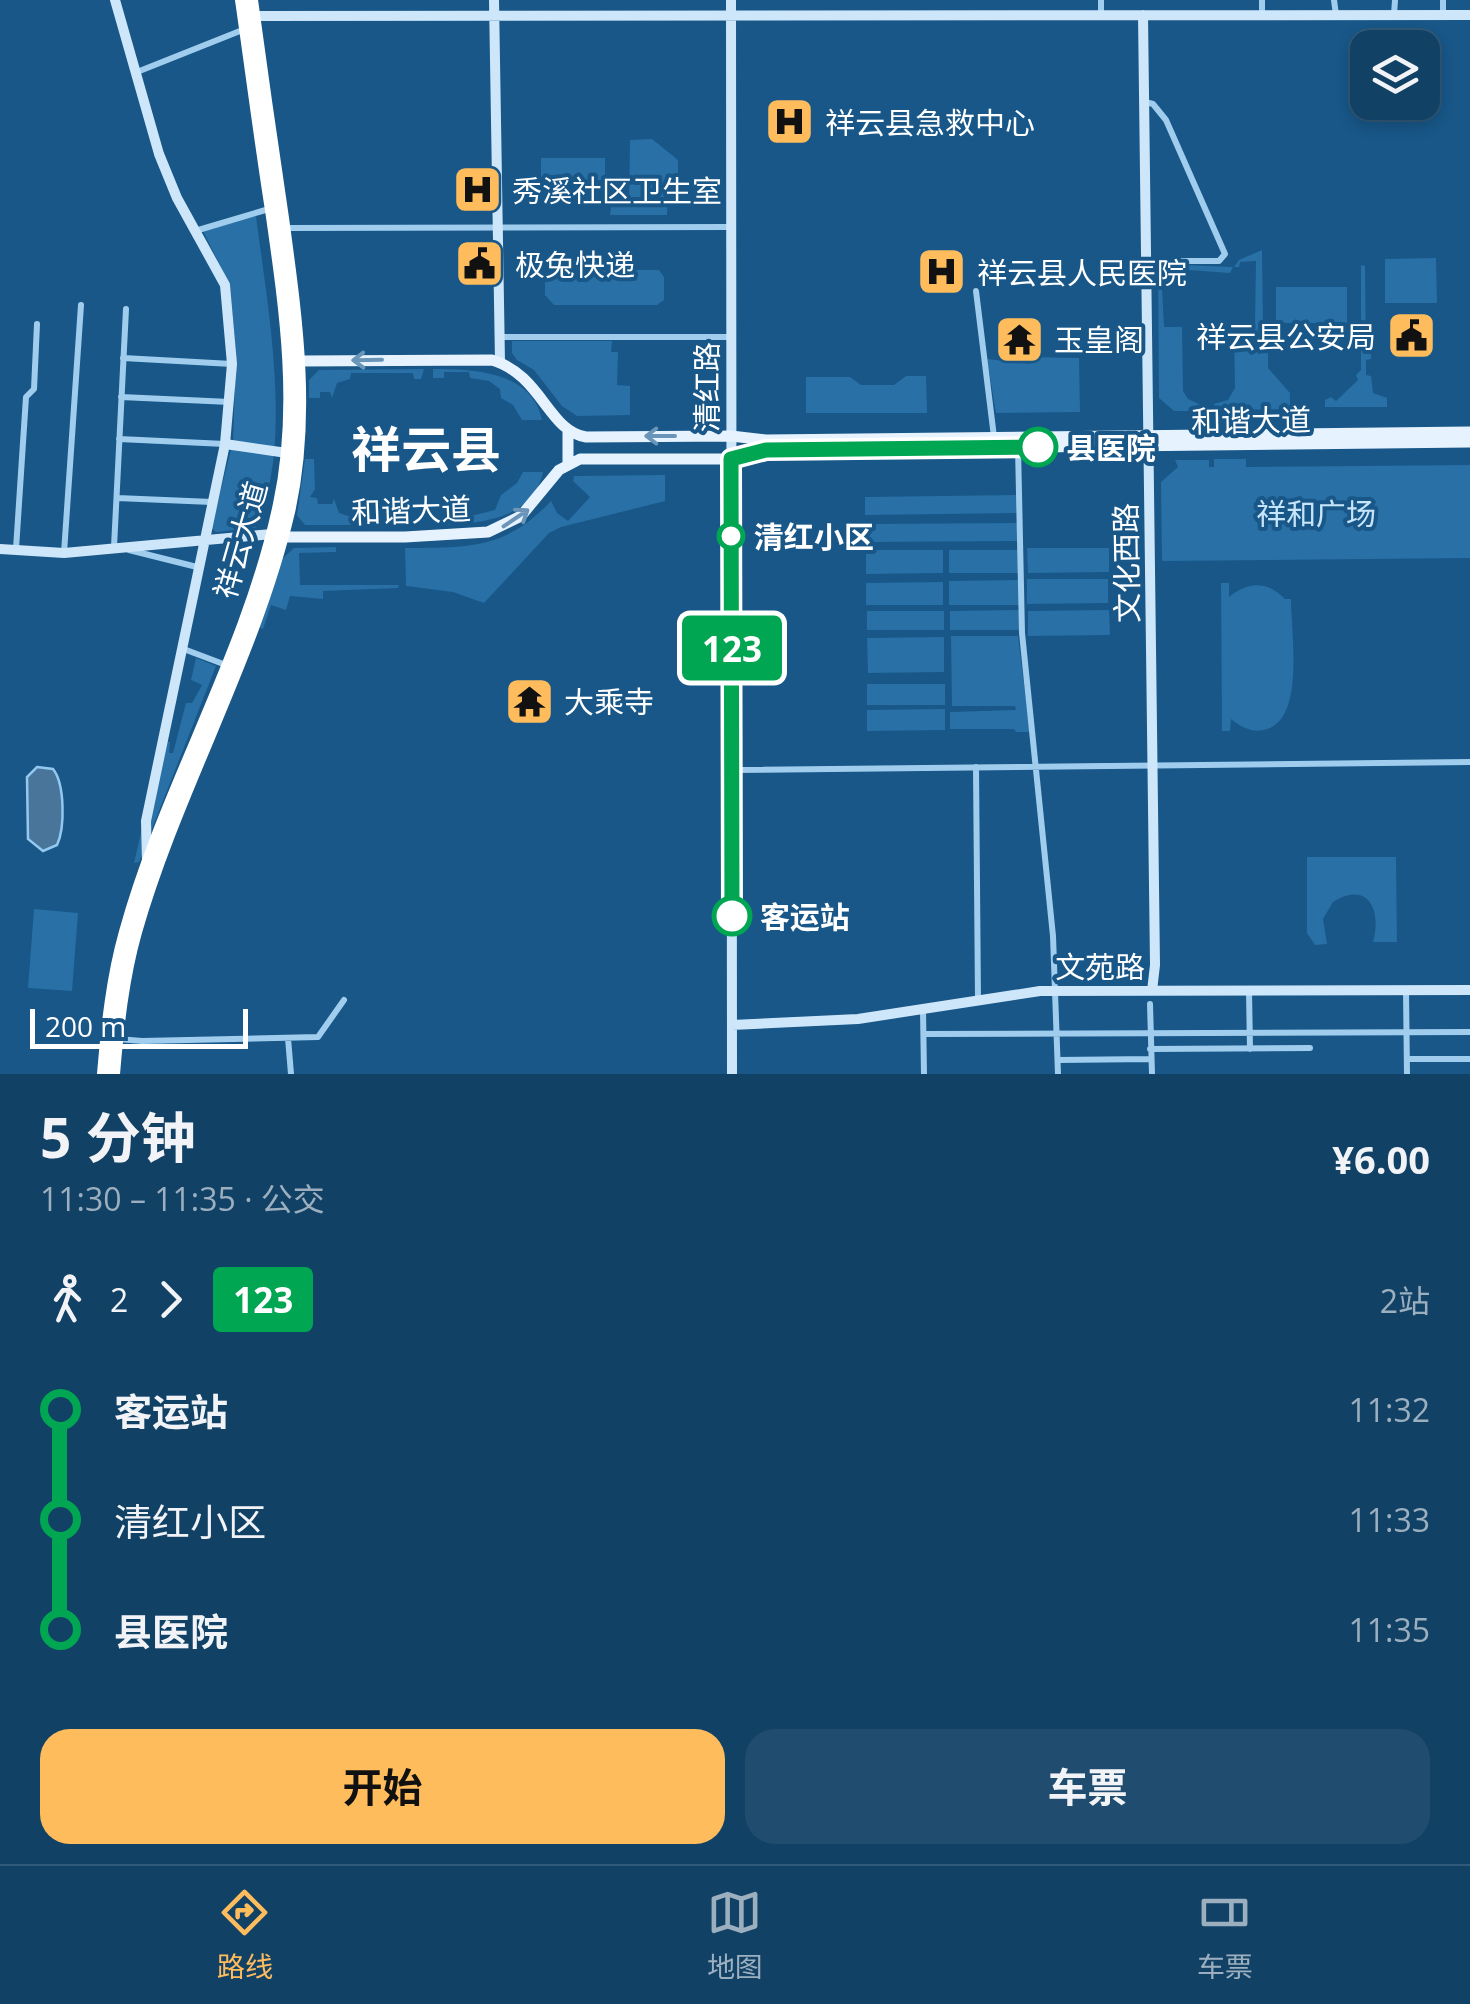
<!DOCTYPE html>
<html lang="zh">
<head>
<meta charset="utf-8">
<style>
  body { margin:0; font-family:"Open Sans","Noto Sans SC",sans-serif; background:#1f4c6f; color:#f1f3f6; height:100vh; display:flex; flex-direction:column; font-size:38px; white-space:nowrap }
  * { box-sizing:border-box; margin:0 }
  p { font-size:32px; color:#9cafbf }
  .icon { flex:none; width:55px; height:55px; fill:none; stroke:currentColor; stroke-width:2; stroke-linecap:round; stroke-linejoin:round }
  .map { position:relative; height:1074px; overflow:hidden }
  .details { display:flex; flex-direction:column; background:#124166; flex:1 }
  .details>* { flex:none }
  .badge { padding:0 20px; border-radius:8px; font-size:35px; line-height:65px }
  .controls { position:absolute; left:1350px; top:30px; display:grid; gap:20px }
  .controls a { display:grid; place-items:center; width:90px; height:90px; border-radius:20px; background:#124166; box-shadow:0 5px 15px #0003,0 0 0 2px #315a7a; font-size:50px }
  .scale { position:absolute; left:30px; bottom:25px; width:218px; box-sizing:border-box; padding-left:10px; border:5px solid #fff; border-top:0; font-size:28px; line-height:35px; white-space:nowrap; color:#fff; -webkit-text-stroke:8px #185788; paint-order:stroke }
  .map>.badge { position:absolute; translate:-50% -50%; box-shadow:0 0 0 5px #fff }
  .legs { display:flex; align-items:center; gap:15px; height:110px; padding:0 40px; font-size:32px }
  .legs p { margin-inline-start:auto }
  .head { display:flex; align-items:center; justify-content:space-between; height:170px; padding:0 40px }
  h1 { font-size:55px; font-weight:700; line-height:75px }
  .button { display:flex; gap:20px; margin-top:auto; padding:20px 40px }
  .button a { flex:1; height:115px; border-radius:30px; background:#ffbc5c; color:#111; font-size:40px; font-weight:700; line-height:115px; text-align:center }
  .button a+a { background:#1f4c6f; color:#f1f3f6 }
  ul { padding:0 40px; list-style:none }
  li { display:flex; align-items:center; gap:35px; height:110px; font-size:38px }
  li i { display:grid; place-items:center; width:15px; height:100%; margin:0 12px; background:currentColor }
  li i::after { content:''; width:25px; height:25px; margin:-12px; border:8px solid; border-radius:50%; background:#124166 }
  li p { margin-inline-start:auto }
  li:first-child i { background:linear-gradient(#0000 50%,currentColor 0) }
  li:last-child i { background:linear-gradient(currentColor 50%,#0000 0) }
  .menu { display:flex; justify-content:space-around; align-items:center; height:140px; border-top:2px solid #315a7a; background:#124166; font-size:28px; color:#9cafbf }
  .menu a { display:grid; justify-items:center; gap:5px }
  .menu .active { color:#ffbc5c }
  .map>svg:first-child { display:block }
  .green { fill:#2870a6 }
  .water { fill:#487599; stroke:#93c9f0; stroke-width:2.5 }
  .lines { fill:none; stroke-linecap:round; stroke-linejoin:round }
  .street { stroke:#a0cded; stroke-width:6 }
  .secondary { stroke:#cde6fa; stroke-width:10 }
  .primary { stroke:#e6f3ff; stroke-width:11 }
  .highway { stroke:#fff; stroke-width:12 }
  .oneway { stroke:#6a95b8 }
  .line-1-casing { stroke:#fff; stroke-width:22 }
  .line-1 { stroke:#00a651; stroke-width:15 }
  .stop-1-dot { fill:#fff; stroke:#00a651; stroke-width:5 }
  .labels { text-anchor:middle; dominant-baseline:central; stroke-width:8; stroke-linejoin:round; paint-order:stroke }
  .poi-label { font-size:30px; fill:#fff; stroke:#185788; text-anchor:start }
  .street-label { font-size:30px; fill:#fff; stroke:#185788 }
  .stop-label { font-size:30px; font-weight:bold; fill:#fff; stroke:#185788; text-anchor:start }
  .park-label { font-size:30px; fill:#c6e4fa; stroke:#185788 }
  .town-label { font-size:50px; font-weight:bold; fill:#fff; stroke:#185788 }
</style>
</head>
<body>
<div class="map">
<svg width="1470" height="1074" viewBox="0 0 1470 1074">
  <rect width="100%" height="100%" fill="#185788"/>
  <path class="green" d="M 652,139 L 678,160 L 678,187 L 668,188 L 667,215 L 610,215 L 611,207 L 629,207 L 630,140 Z
    M 541,158 L 605,158 L 605,180 L 541,181 Z
    M 256,216 C 267,304 295,447 255,528 L 216,532 L 211,528 L 233,442 L 236,353 L 230,285 L 203,231 Z
    M 1262,250 L 1263,324 L 1268,325 L 1268,368 L 1290,393 L 1290,409 L 1215,410 L 1214,404 L 1228,400 L 1235,388 L 1234,332 L 1249,332 L 1250,325 L 1255,324 L 1256,261 L 1240,262 L 1239,267 L 1234,267 L 1239,260 Z
    M 1436,258 L 1437,303 L 1385,303 L 1385,259 Z
    M 1158,264 L 1233,267 L 1230,273 L 1161,268 L 1164,327 L 1182,327 L 1183,391 L 1188,399 L 1203,406 L 1203,411 L 1174,411 L 1159,398 Z
    M 1361,265 L 1365,266 L 1366,353 L 1371,354 L 1371,359 L 1366,360 L 1366,375 L 1371,376 L 1373,393 L 1387,398 L 1387,407 L 1325,407 L 1325,400 L 1331,397 L 1336,401 L 1358,380 L 1356,375 L 1361,370 Z
    M 551,270 L 659,270 L 664,277 L 664,300 L 657,305 L 554,305 L 545,295 L 545,278 Z
    M 1276,287 L 1347,287 L 1347,323 L 1276,323 Z
    M 512,341 L 612,341 L 611,352 L 618,352 L 617,385 L 630,386 L 630,415 L 577,416 L 562,406 L 534,370 L 517,360 L 512,353 Z
    M 1031,357 L 1079,358 L 1080,412 L 996,413 L 987,359 L 1030,364 Z
    M 424,369 L 421,379 L 414,379 L 413,373 L 351,373 L 350,379 L 337,383 L 332,398 L 330,392 L 320,392 L 320,398 L 309,398 L 309,380 L 319,370 Z
    M 433,369 C 473,369 532,371 542,420 L 522,420 L 513,405 L 501,398 L 500,389 L 489,381 L 470,378 L 469,372 L 444,372 L 444,378 L 433,378 Z
    M 906,376 L 926,376 L 927,413 L 806,413 L 806,377 L 850,377 L 861,385 L 894,385 Z
    M 305,459 L 314,459 L 315,489 L 310,497 L 317,498 L 318,504 L 332,504 L 334,499 L 339,513 L 351,517 L 351,523 L 414,522 L 415,516 L 420,518 L 421,525 L 305,525 L 297,515 Z
    M 1214,459 L 1246,459 L 1246,467 L 1470,465 L 1470,558 L 1162,561 L 1161,482 L 1178,467 L 1175,460 L 1209,460 L 1209,467 L 1214,467 Z
    M 523,472 L 543,472 C 533,520 478,524 438,525 L 442,516 L 445,516 L 446,521 L 470,521 L 471,516 L 495,510 L 501,495 L 517,483 Z
    M 665,475 L 665,501 L 561,527 L 549,533 L 484,603 L 453,592 L 406,586 L 405,548 C 468,547 505,550 551,501 L 557,513 L 568,521 L 590,497 L 573,481 L 574,476 Z
    M 1018,495 L 1018,513 L 865,515 L 865,497 Z
    M 1018,523 L 1018,541 L 867,542 L 867,524 Z
    M 336,547 L 336,552 L 299,553 L 300,585 L 399,585 L 398,588 L 323,591 L 323,599 L 290,596 L 286,610 L 271,605 L 263,629 L 254,625 L 279,562 L 294,548 Z
    M 1027,548 L 1109,548 L 1109,572 L 1028,573 Z
    M 866,550 L 943,550 L 943,573 L 866,574 Z
    M 949,550 L 1020,550 L 1020,573 L 949,573 Z
    M 1027,579 L 1108,579 L 1108,603 L 1027,604 Z
    M 1020,580 L 1020,605 L 949,605 L 949,581 Z
    M 943,582 L 943,605 L 866,605 L 866,583 Z
    M 1221,583 L 1229,583 L 1229,597 C 1248,581 1268,581 1285,599 L 1291,599 C 1291,632 1305,718 1267,729 C 1253,734 1241,727 1231,719 L 1230,731 L 1222,731 Z
    M 1020,610 L 1020,630 L 950,630 L 950,611 Z
    M 1109,610 L 1110,635 L 1028,636 L 1028,611 Z
    M 867,611 L 944,611 L 944,630 L 867,630 Z
    M 951,636 L 1018,636 L 1030,732 L 1016,732 L 1014,729 L 950,729 L 950,712 L 1016,710 L 1015,706 L 952,706 Z
    M 944,637 L 944,672 L 868,673 L 867,638 Z
    M 196,658 L 216,666 L 139,862 L 134,863 L 162,741 L 170,742 L 169,753 L 173,753 L 186,703 L 192,703 L 202,685 L 191,680 Z
    M 867,684 L 945,684 L 945,705 L 867,705 Z
    M 945,709 L 945,730 L 867,731 L 867,710 Z
    M 1307,857 L 1396,857 L 1397,942 L 1373,942 C 1382,910 1368,880 1333,902 L 1323,919 L 1327,944 L 1315,945 L 1307,933 Z
    M 34,909 L 78,913 L 72,991 L 28,988 Z"/>
  <path class="water" d="M 37,767 L 53,769 C 65,784 65,828 57,845 L 43,851 L 28,839 L 27,777 Z"/>
  <g class="lines">
    <path class="street" d="M 1101,0 L 1101,15
      M 1262,0 L 1262,15
      M 1334,0 L 1336,15
      M 1443,0 L 1443,15
      M 1394,15 L 1395,0
      M 137,72 L 245,29
      M 1145,102 L 1153,104 L 1166,120 L 1225,254 L 1219,261 L 1146,261
      M 285,228 L 731,227
      M 195,231 L 269,209
      M 976,291 L 994,437
      M 499,337 L 731,337
      M 123,358 L 232,364
      M 121,397 L 230,402
      M 119,439 L 225,444
      M 1018,447 L 1022,633 L 1053,936 L 1058,1074
      M 117,498 L 212,502
      M 114,547 L 126,309
      M 16,549 L 26,397 L 34,389 L 37,324
      M 129,550 L 197,567
      M 64,553 L 81,305
      M 181,648 L 226,665
      M 976,767 L 978,1000
      M 733,770 L 1470,762
      M 1249,991 L 1250,1049
      M 1406,991 L 1407,1074
      M 1150,1004 L 1152,1074
      M 923,1010 L 924,1074
      M 924,1034 L 1470,1032
      M 288,1038 L 291,1074
      M 118,1039 L 142,1041 L 318,1037 L 344,1000
      M 1150,1049 L 1310,1048
      M 1407,1059 L 1470,1059
      M 1058,1060 L 1150,1059"/>
    <path class="secondary" d="M 115,0 L 159,154 L 177,198 L 225,285 L 232,364 L 225,444 L 146,821 L 147,862
      M 494,0 L 500,362
      M 731,0 L 732,1074
      M 1143,15 L 1155,965 L 1152,991
      M 254,16 L 1470,15
      M 225,444 L 287,453
      M 0,549 L 64,553 L 272,534
      M 732,1025 L 858,1019 L 1040,991 L 1470,990"/>
    <path class="primary" d="M 300,361 L 492,360 C 542,375 548,431 586,437 L 731,436 L 766,440 L 1470,432
      M 568,431 L 568,463
      M 282,537 L 405,537 L 488,532 L 521,516 L 559,470 L 580,459 L 731,459 L 766,450 L 1470,442"/>
    <path class="highway" d="M 103,1074 C 107,1026 112,978 125,932 C 165,786 248,653 279,504 C 300,407 285,308 271,210 C 260,140 251,70 241,0
      M 114,1074 C 118,1026 123,978 136,932 C 177,789 255,657 289,512 C 311,414 296,315 283,218 C 272,145 262,73 252,0"/>
  </g>
  <defs><path id="oneway-shaft" d="M-6 0H5M1.5-3L5.5 0L1.5 3" fill="none" stroke-width="1.6" stroke-linecap="round" stroke-linejoin="round" transform="scale(2.5)"/></defs>
  <g class="oneway">
    <use href="#oneway-shaft" transform="translate(367 360) rotate(179)"/>
    <use href="#oneway-shaft" transform="translate(660 436) rotate(180)"/>
    <use href="#oneway-shaft" transform="translate(516 518) rotate(-34)"/>
  </g>
  <g class="lines">
    <defs>
      <path id="line-1" d="M 732,916 L 731,459 L 766,450 L 1038,447"/>
    </defs>
    <use href="#line-1" class="line-1-casing"/>
    <use href="#line-1" class="line-1"/>
  </g>
  <defs>
    <symbol id="hospital-square" viewBox="-11 -11 22 22"><rect x="-9" y="-9" width="18" height="18" rx="4" fill="#ffbc5c" stroke="#185788"/><path d="M-5-5h3v3.5h4V-5h3V5h-3V1.5h-4V5h-3Z" fill="#111"/></symbol>
    <symbol id="civic-square" viewBox="-11 -11 22 22"><rect x="-9" y="-9" width="18" height="18" rx="4" fill="#ffbc5c" stroke="#185788"/><path d="M-.6-6.5H3V-4.5H.6V-3L4-1V1h2V6H-6V1h2V-1L-.6-3ZM-1.2 2.5V6h2.4V2.5Z" fill="#111"/></symbol>
    <symbol id="temple-square" viewBox="-11 -11 22 22"><rect x="-9" y="-9" width="18" height="18" rx="4" fill="#ffbc5c" stroke="#185788"/><path d="M0-6L5-2H3V0L6.5 2.5H4V6H1.5V3h-3V6H-4V2.5H-6.5L-3 0V-2H-5Z" fill="#111"/></symbol>
  </defs>
  <g fill-rule="evenodd">
    <use href="#hospital-square" x="762" y="94" width="55" height="55"/>
    <use href="#hospital-square" x="450" y="162" width="55" height="55"/>
    <use href="#civic-square" x="452" y="236" width="55" height="55"/>
    <use href="#hospital-square" x="914" y="244" width="55" height="55"/>
    <use href="#civic-square" x="1384" y="308" width="55" height="55"/>
    <use href="#temple-square" x="992" y="312" width="55" height="55"/>
    <use href="#temple-square" x="502" y="674" width="55" height="55"/>
  </g>
  <g class="stop-1-dot">
    <circle cx="1038" cy="447" r="18"/>
    <circle cx="731" cy="536" r="12"/>
    <circle cx="732" cy="916" r="18"/>
  </g>
  <g class="labels">
    <g class="poi-label">
      <text x="825" y="122">祥云县急救中心</text>
      <text x="512" y="190">秀溪社区卫生室</text>
      <text x="515" y="264">极兔快递</text>
      <text x="977" y="272">祥云县人民医院</text>
      <text x="1376" y="336" text-anchor="end">祥云县公安局</text>
      <text x="1054" y="339">玉皇阁</text>
      <text x="564" y="701">大乘寺</text>
    </g>
    <g class="street-label">
      <text transform="translate(706 387) rotate(-90)">清红路</text>
      <text transform="translate(1251 420) rotate(-1)">和谐大道</text>
      <text transform="translate(411 510) rotate(-2)">和谐大道</text>
      <text transform="translate(240 540) rotate(-74)">祥云大道</text>
      <text transform="translate(1126 563) rotate(-91)">文化西路</text>
      <text x="1100" y="966">文苑路</text>
    </g>
    <g class="stop-label">
      <text x="1066" y="447">县医院</text>
      <text x="754" y="536">清红小区</text>
      <text x="760" y="916">客运站</text>
    </g>
    <g class="park-label">
      <text x="1316" y="513">祥和广场</text>
    </g>
    <g class="town-label">
      <text x="426" y="449">祥云县</text>
    </g>
  </g>
</svg>
<div class="controls">
<a><svg class="icon" aria-label="layers" viewBox="0 0 24 24"><path d="M12 4l9 5-9 5-9-5zM3 14l9 5 9-5"/></svg></a>
</div>
<div class="scale">200 m</div>
<b class="badge" style="left:732px;top:648px;background:#00a651;color:#fff">123</b>
</div>
<section class="details">
<div class="head"><div><h1>5 分钟</h1><p>11:30 – 11:35 · 公交</p></div><b>¥6.00</b></div>
<div class="legs"><svg class="icon" aria-label="walk" viewBox="0 0 24 24"><circle cx="13" cy="4" r="2"/><path d="M13 8l-2 6 4 7M11 14l-3 7M7 12l3-4h3l4 4"/></svg>2<svg class="icon" aria-label="forward" viewBox="0 0 24 24"><path d="M9 5l7 7-7 7"/></svg><b class="badge" style="background:#00a651;color:#fff">123</b><p>2站</p></div>
<ul>
<li><i style="color:#00a651"></i><b>客运站</b><p>11:32</p></li>
<li><i style="color:#00a651"></i><span>清红小区</span><p>11:33</p></li>
<li><i style="color:#00a651"></i><b>县医院</b><p>11:35</p></li>
</ul>
<div class="button"><a>开始</a><a>车票</a></div>
</section>
<nav class="menu">
<a class="active"><svg class="icon" aria-label="directions" viewBox="0 0 24 24"><path d="M12 3l9 9-9 9-9-9zM9 14v-3h6M13 9l2 2-2 2"/></svg>路线</a>
<a><svg class="icon" aria-label="map" viewBox="0 0 24 24"><path d="M3 6l6-2 6 2 6-2v14l-6 2-6-2-6 2zM9 4v14M15 6v14"/></svg>地图</a>
<a><svg class="icon" aria-label="tickets" viewBox="0 0 24 24"><path d="M3 7h18v10H3zM15 7v10"/></svg>车票</a>
</nav>
</body>
</html>
